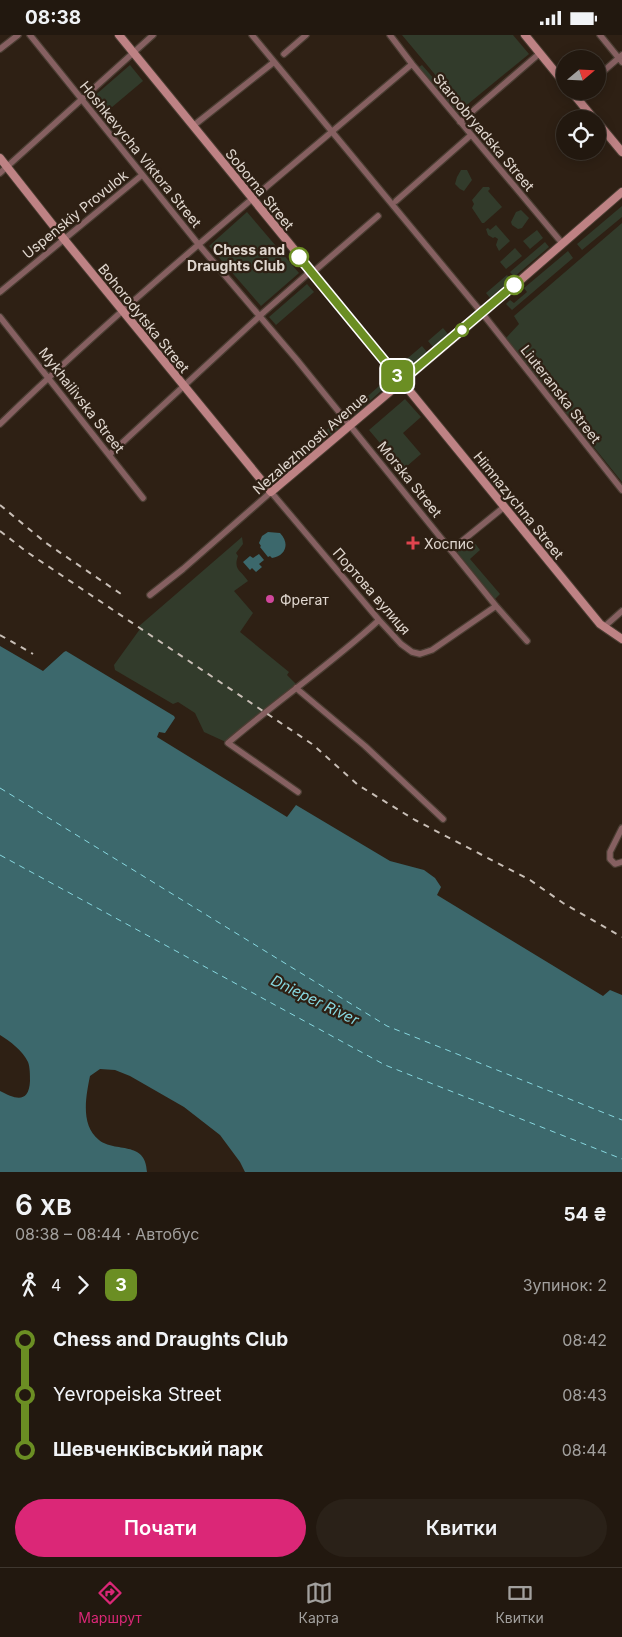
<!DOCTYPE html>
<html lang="uk">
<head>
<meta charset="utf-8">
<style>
  body { margin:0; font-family:Inter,sans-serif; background:#2a2118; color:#f1f3f6; height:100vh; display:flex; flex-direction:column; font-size:19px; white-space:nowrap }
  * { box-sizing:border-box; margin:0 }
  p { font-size:16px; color:#a2a09e }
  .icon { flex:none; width:28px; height:28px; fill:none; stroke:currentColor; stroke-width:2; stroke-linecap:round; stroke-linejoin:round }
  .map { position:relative; height:1137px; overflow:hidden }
  .details { display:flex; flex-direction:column; background:#22180f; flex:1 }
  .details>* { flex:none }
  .badge { padding:0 10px; border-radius:8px; font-size:18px; line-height:32px }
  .needle { width:32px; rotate:71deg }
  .fabs { position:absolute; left:556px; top:15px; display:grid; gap:10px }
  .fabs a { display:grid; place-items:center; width:50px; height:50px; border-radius:50%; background:#22180f; box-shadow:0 2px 12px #0003,0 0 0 1px #3f372f; font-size:25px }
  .map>.badge { position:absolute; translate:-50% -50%; box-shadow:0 0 0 2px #fff }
  .legs { display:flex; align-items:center; gap:8px; height:55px; padding:0 15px; font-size:16px }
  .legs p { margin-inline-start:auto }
  .headline { display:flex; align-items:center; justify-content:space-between; height:85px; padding:0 15px }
  h1 { font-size:28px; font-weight:600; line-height:38px }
  .cta { display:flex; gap:10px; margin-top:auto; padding:10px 15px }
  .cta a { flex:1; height:58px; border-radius:30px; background:#db2777; color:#fff; font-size:20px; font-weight:600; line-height:58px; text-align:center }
  .cta a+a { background:#2a2118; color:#f1f3f6 }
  ul { padding:0 15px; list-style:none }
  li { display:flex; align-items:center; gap:18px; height:55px; font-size:19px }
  li i { display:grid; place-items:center; width:8px; height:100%; margin:0 6px; background:currentColor }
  li i::after { content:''; width:12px; height:12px; margin:-6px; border:4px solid; border-radius:50%; background:#22180f }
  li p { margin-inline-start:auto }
  li:first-child i { background:linear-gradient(#0000 50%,currentColor 0) }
  li:last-child i { background:linear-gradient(currentColor 50%,#0000 0) }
  .status { display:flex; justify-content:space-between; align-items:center; height:35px; padding:0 25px; background:#22180f; direction:ltr }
  .status svg { height:14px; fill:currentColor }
  .tab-bar { display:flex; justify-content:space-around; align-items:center; height:70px; border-top:1px solid #3f372f; background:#22180f; font-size:14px; color:#a2a09e }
  .tab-bar a { display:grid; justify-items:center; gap:2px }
  .tab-bar .on { color:#db2777 }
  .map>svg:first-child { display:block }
  .green { fill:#323b2b }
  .water { fill:#3c686c }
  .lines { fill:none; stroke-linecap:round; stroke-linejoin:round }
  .ferry { stroke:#87d7df; stroke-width:1; stroke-dasharray:6 5; stroke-linecap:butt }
  .street-casing { stroke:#4a3d32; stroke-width:8 }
  .secondary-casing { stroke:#4a3d32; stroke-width:10 }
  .street { stroke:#866061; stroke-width:5.5 }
  .secondary { stroke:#be8284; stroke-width:8 }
  .rail { stroke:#c8beb6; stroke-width:2; stroke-dasharray:6 6; stroke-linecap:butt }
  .line-1-casing { stroke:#fff; stroke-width:11 }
  .line-1 { stroke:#6b8e23; stroke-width:8 }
  .stop-1-dot { fill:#fff; stroke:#6b8e23; stroke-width:2.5 }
  .health-dot { fill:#e0444e; stroke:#2e2014; stroke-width:2 }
  .hotel-dot { fill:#d1479c; stroke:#2e2014; stroke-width:2 }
  .labels { text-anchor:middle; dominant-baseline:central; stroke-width:4.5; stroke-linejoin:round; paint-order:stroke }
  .street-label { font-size:14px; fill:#e0d7cf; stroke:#2e2014 }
  .stop-label { font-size:14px; font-weight:bold; fill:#e0d7cf; stroke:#2e2014; text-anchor:end }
  .poi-label { font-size:14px; fill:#e0d7cf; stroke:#2e2014; text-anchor:start }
  .water-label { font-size:15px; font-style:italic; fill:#87d7df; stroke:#2e2014 }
</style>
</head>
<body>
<div class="status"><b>08:38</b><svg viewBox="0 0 49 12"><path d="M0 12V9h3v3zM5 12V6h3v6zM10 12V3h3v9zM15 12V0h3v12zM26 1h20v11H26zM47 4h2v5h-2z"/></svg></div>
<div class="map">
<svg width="622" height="1137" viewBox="0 0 622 1137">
  <rect width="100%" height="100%" fill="#2e2014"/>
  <path class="green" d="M 402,0 L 513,0 L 529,19 L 463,73 Z
    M 130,30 L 143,46 L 105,78 L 92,63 Z
    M 422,30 L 462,76 L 459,79 L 419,32 Z
    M 461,135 L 467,135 L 472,145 L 464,156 L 460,154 L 455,149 L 457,142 Z
    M 483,152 L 489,152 L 490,154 L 488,156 L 502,172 L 484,188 L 482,188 L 472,173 L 474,169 L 472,165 Z
    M 622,171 L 622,182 L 582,215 L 577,209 Z
    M 521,175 L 529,183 L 522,193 L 518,194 L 512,190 L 511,187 L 516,177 Z
    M 247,177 L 299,238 L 261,271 L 209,211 Z
    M 622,188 L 622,447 L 506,303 L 519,289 L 514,281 Z
    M 496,190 L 510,206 L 499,216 L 496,210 L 498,204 L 495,202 L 493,203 L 488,200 L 486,194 L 488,193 L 490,195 Z
    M 537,195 L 543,203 L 530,214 L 523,206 Z
    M 545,207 L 549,212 L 514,242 L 510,237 Z
    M 515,213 L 522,221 L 506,234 L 500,227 Z
    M 568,216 L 573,223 L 512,275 L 506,269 L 510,265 L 514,268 L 527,257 L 524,253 Z
    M 507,240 L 511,245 L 490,263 L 486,258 Z
    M 307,249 L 314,257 L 276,290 L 269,282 Z
    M 443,293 L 448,299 L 433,312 L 428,306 Z
    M 422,311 L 427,317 L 406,334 L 402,328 Z
    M 387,344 L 390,348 L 354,380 L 351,376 Z
    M 405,364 L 421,382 L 403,398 L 421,419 L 399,438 L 385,414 L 369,395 Z
    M 335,388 L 339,393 L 274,448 L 270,443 Z
    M 242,502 L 243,509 L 236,518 L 238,521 C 233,535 241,535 248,546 L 234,556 L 253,578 L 240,597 L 289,637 L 287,640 L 298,651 L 228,708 L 204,697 L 195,678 L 178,667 L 173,669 L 115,635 L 114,630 L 140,594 L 138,592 Z
    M 471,503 L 480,515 L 470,524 L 500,559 L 495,564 L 458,518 L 458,514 Z"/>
  <path class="water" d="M 268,497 L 280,498 C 290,508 286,521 272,523 L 270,521 L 268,522 L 260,512 L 261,511 L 259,508 L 262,501 Z
    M 259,519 L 264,525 L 259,529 L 262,532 L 256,537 L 252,533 L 250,535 L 243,527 L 250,521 L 253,523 Z
    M 0,611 L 43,636 L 64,617 L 66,616 L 174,681 L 175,683 L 165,698 L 159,697 L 157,702 L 287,782 L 296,770 L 390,826 L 424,835 L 435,843 L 441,852 L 437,860 L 603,961 L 610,955 L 622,960 L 622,1137 L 245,1137 L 240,1127 L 220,1100 L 184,1072 L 130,1041 L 115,1035 L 100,1034 L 90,1041 C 86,1061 80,1090 99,1105 C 115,1118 146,1105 147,1137 L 0,1137 L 0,1056 C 15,1064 29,1069 30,1046 C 30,1040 30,1032 28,1027 C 23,1016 10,1006 0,1000 Z"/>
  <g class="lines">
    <path class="ferry" d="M 0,753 L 387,991 L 622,1085
      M 0,820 L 385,1030 L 622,1124"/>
    <defs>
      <path id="street" d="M 30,0 L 199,210 L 297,325 L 496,571 L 527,606
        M 252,0 L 482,278 L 622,455
        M 390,0 L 412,29 L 562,208
        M 600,0 L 622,27
        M 0,14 L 18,0
        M 284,19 L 306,0
        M 598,41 L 622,20
        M 575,61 L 580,56
        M 460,87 L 540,18
        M 193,91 L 274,27
        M 0,138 L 153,0
        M 396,166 L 471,100
        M 312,238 L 378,181
        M 0,257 L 142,140
        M 0,282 L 143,463
        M 0,389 C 131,262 273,147 412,29
        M 109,420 L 264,277 L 311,236
        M 451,515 L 504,472
        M 150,560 L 183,534 L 271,457 L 379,585 L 401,609 L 412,617 L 420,619 L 432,615 L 496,571
        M 604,592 L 622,576
        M 296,653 L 365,711 L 443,784
        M 298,757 L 228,708 C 277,666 331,629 379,585
        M 622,793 L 610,817 L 610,824 L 615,829 L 622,827"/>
      <path id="secondary" d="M 119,0 L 600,589 L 622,604
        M 525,0 L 565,49
        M 571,56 L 594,84
        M 598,88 L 622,117
        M 0,123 L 63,203 L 271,457 L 463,295 L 622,157"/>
    </defs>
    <use href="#street" class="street-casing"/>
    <use href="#secondary" class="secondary-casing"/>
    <use href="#street" class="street"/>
    <use href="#secondary" class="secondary"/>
    <path class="rail" d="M 0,470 L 46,508 L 121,559
      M 0,496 L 27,517 L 312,709 L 358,750 L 415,785 L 530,845 L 563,868 L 622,902
      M 0,600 L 33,619"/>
  </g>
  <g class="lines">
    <defs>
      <path id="line-1" d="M 299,222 L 401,346 L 514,250"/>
    </defs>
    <use href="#line-1" class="line-1-casing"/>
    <use href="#line-1" class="line-1"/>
  </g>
  <g class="stop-1-dot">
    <circle cx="299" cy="222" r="9"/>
    <circle cx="514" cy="250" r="9"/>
    <circle cx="462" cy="295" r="6"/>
  </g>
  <path class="health-dot" d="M410.5 500.5h5v5h5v5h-5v5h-5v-5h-5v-5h5z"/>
  <circle class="hotel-dot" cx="270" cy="564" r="5"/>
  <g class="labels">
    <g class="street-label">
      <text transform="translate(484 97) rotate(50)">Staroobryadska Street</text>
      <text transform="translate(141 119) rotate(51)">Hoshkevycha Viktora Street</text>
      <text transform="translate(260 154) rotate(51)">Soborna Street</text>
      <text transform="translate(75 179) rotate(-39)">Uspenskiy Provulok</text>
      <text transform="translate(144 283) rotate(51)">Bohorodytska Street</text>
      <text transform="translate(561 359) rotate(52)">Liuteranska Street</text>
      <text transform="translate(82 365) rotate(52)">Mykhailivska Street</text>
      <text transform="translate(310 408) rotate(-41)">Nezalezhnosti Avenue</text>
      <text transform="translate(410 444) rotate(51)">Morska Street</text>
      <text transform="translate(519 470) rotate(51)">Himnazychna Street</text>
      <text transform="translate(372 556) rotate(49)">Портова вулиця</text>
    </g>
    <g class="stop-label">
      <text x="285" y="214">Chess and<tspan x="285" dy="16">Draughts Club</tspan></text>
    </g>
    <g class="poi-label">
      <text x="424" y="508">Хоспис</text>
      <text x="280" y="564">Фрегат</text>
    </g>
    <g class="water-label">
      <text transform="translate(315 965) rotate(26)">Dnieper River</text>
    </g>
  </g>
</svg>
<div class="fabs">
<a><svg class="needle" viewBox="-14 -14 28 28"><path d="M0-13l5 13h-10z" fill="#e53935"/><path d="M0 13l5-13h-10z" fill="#a2a09e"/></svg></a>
<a><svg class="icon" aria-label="locate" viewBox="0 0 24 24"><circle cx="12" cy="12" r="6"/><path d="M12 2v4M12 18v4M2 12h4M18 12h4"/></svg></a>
</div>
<b class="badge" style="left:397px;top:341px;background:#6b8e23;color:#fff">3</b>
</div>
<section class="details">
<div class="headline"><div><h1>6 хв</h1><p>08:38 – 08:44 · Автобус</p></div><b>54 ₴</b></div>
<div class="legs"><svg class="icon" aria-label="walk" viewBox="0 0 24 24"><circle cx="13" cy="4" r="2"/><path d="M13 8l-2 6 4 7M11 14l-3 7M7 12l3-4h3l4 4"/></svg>4<svg class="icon" aria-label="forward" viewBox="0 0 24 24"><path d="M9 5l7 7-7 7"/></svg><b class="badge" style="background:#6b8e23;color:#fff">3</b><p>Зупинок: 2</p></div>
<ul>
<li><i style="color:#6b8e23"></i><b>Chess and Draughts Club</b><p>08:42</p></li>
<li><i style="color:#6b8e23"></i><span>Yevropeiska Street</span><p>08:43</p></li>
<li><i style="color:#6b8e23"></i><b>Шевченківський парк</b><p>08:44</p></li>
</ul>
<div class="cta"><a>Почати</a><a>Квитки</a></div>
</section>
<nav class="tab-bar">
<a class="on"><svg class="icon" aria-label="directions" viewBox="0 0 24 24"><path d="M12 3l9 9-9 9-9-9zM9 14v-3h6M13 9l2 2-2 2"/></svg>Маршрут</a>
<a><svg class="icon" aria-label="map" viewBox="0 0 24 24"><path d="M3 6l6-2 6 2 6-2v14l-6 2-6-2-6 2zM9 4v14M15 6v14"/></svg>Карта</a>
<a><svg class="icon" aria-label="tickets" viewBox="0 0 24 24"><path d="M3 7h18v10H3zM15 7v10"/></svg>Квитки</a>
</nav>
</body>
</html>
